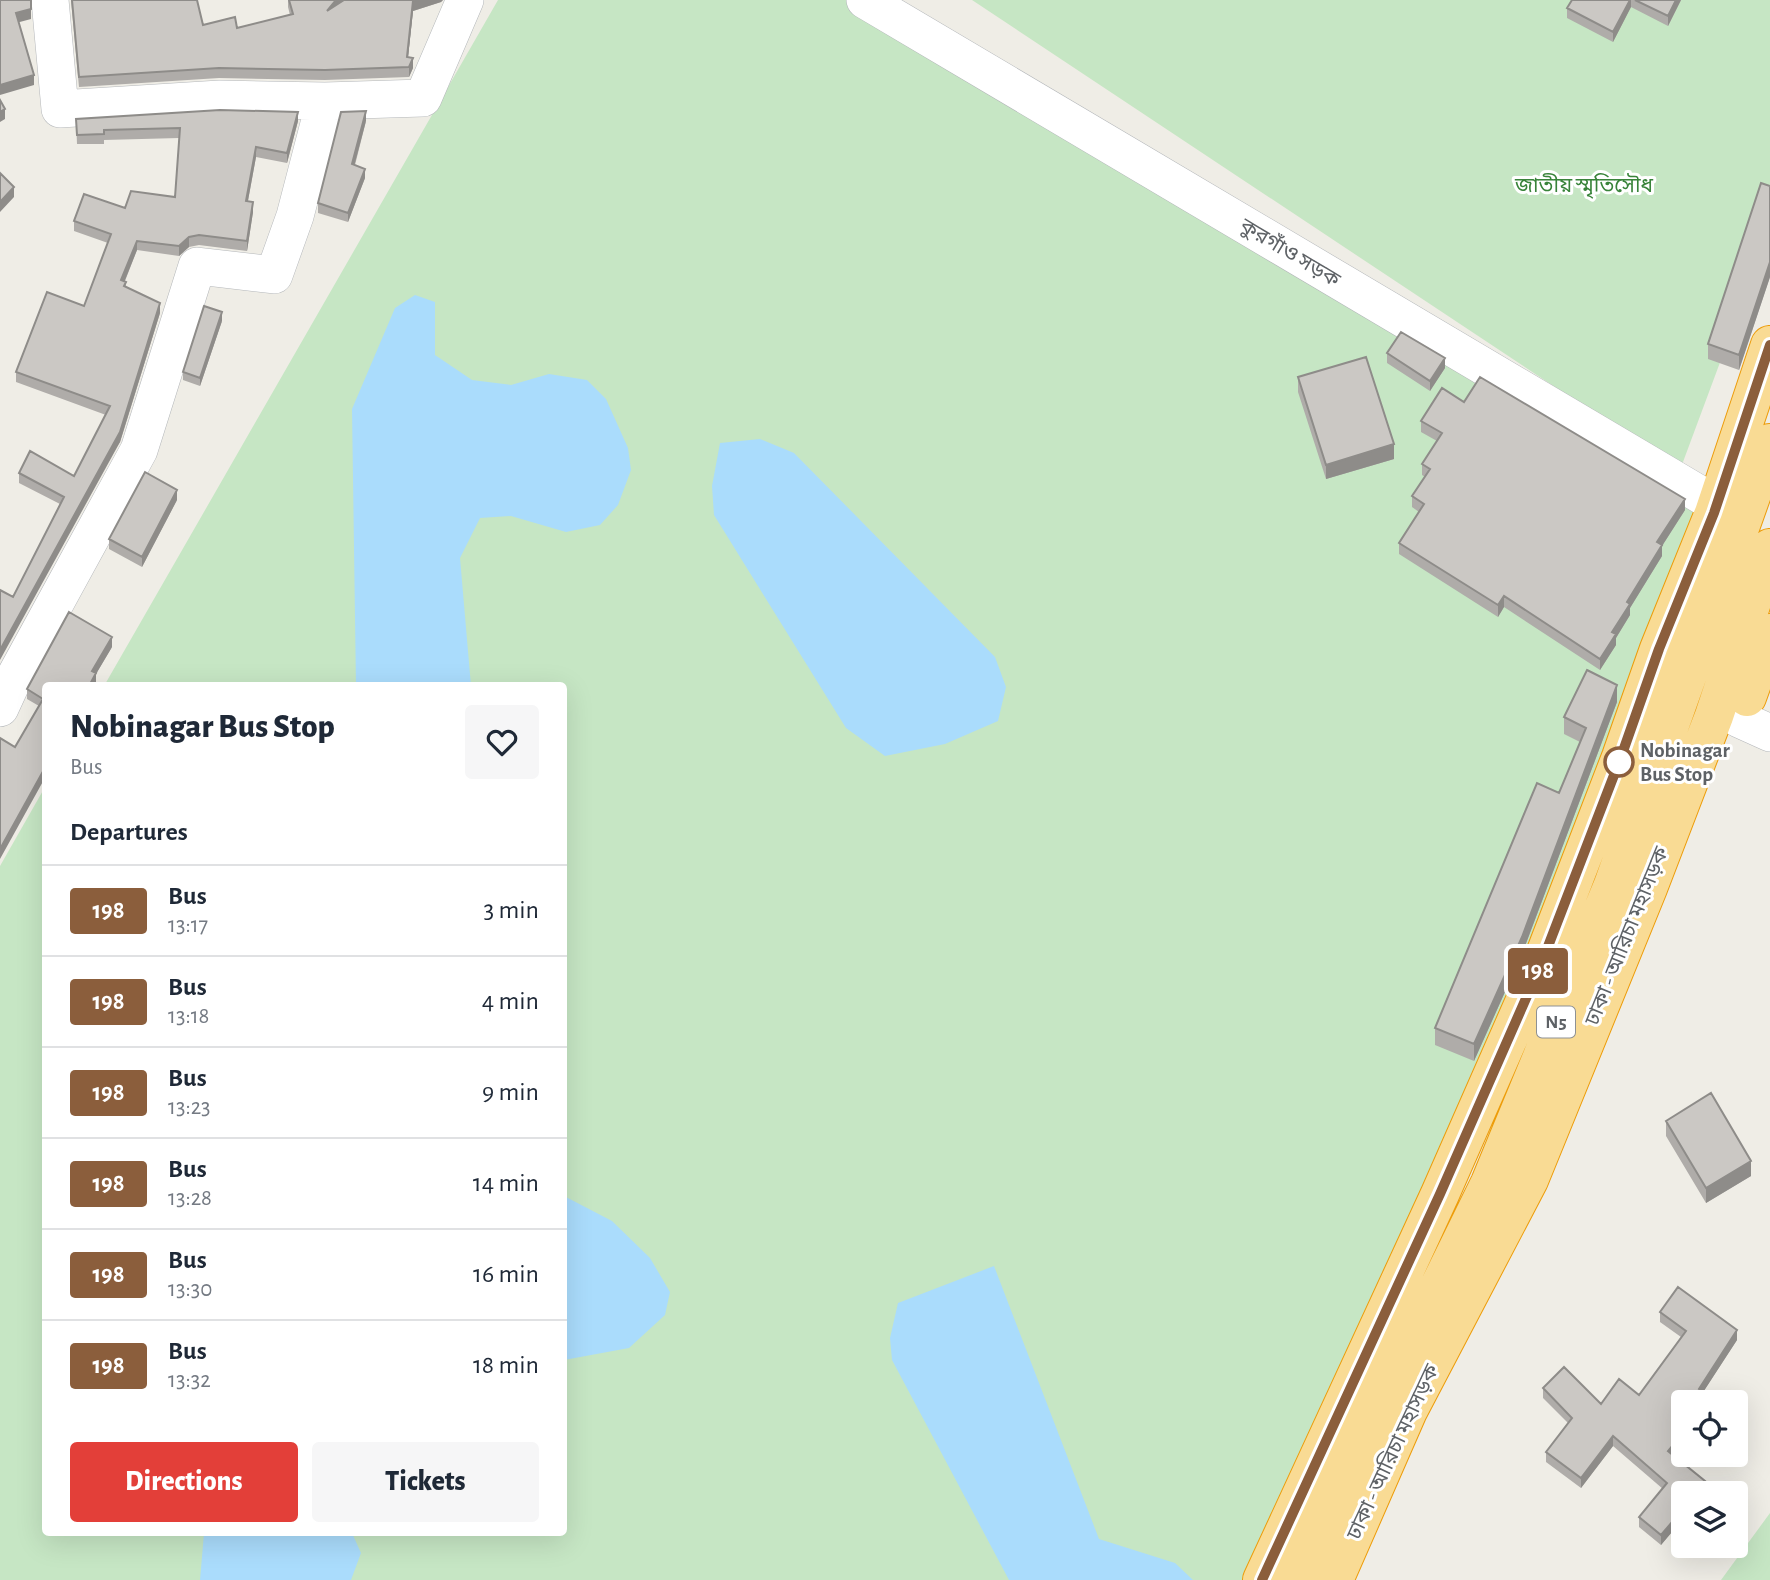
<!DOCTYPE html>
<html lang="en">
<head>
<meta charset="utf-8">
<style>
  body { margin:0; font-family:"Alegreya Sans","Noto Sans Bengali",sans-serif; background:#f6f6f7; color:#1f2937; height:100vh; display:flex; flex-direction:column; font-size:26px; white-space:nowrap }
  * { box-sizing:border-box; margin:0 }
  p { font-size:23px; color:#747a83 }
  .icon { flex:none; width:38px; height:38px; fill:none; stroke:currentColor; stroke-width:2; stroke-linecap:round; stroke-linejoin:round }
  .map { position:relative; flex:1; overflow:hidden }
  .sheet { position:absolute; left:42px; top:682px; width:525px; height:854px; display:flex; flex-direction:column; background:#fff; border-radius:7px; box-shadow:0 7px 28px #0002 }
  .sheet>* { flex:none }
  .badge { padding:0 14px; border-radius:5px; font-size:24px; line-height:46px }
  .fabs { position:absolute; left:1671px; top:1390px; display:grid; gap:14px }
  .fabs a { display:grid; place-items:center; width:77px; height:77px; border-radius:7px; background:#fff; box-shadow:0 7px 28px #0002; font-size:35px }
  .map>.badge { position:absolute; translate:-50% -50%; box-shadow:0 0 0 4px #fff }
  h2 { padding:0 28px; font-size:26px; line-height:63px }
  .round { display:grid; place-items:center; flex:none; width:74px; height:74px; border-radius:7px; background:#f6f6f7 }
  .summary { display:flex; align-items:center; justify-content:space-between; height:119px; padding:0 28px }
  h1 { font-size:33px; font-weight:800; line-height:52px }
  .button { display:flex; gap:14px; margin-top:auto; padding:14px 28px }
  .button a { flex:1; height:80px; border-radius:7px; background:#e33f39; color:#fff; font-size:28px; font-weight:800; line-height:80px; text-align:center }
  .button a+a { background:#f6f6f7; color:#1f2937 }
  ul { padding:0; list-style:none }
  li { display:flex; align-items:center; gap:21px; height:91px; padding:0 28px; border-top:2px solid #e0e1e3 }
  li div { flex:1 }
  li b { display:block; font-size:26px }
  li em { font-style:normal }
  li .badge { min-width:77px; font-weight:700; text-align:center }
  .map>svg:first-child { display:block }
  .green { fill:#c6e6c4 }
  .water { fill:#aadcfc }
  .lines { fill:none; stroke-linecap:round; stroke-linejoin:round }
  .minor-casing { stroke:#b4b7ba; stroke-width:38 }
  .highway-casing { stroke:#ed9c09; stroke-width:40 }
  .minor { stroke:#fff; stroke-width:37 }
  .highway { stroke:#f9db94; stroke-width:38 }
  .wall { fill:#afaca9 }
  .shaded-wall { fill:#8e8c89 }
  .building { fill:#cbc8c4; stroke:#8e8c89; stroke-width:2 }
  .line-casing { stroke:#fff; stroke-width:16 }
  .line { stroke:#8b5e3c; stroke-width:10 }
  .stop-dot { fill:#fff; stroke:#8b5e3c; stroke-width:3.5 }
  .labels { text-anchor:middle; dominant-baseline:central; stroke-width:6; stroke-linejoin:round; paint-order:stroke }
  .shield { fill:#fff; stroke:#8e9194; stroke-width:2 }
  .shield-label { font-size:19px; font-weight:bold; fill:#5e6266 }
  .park-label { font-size:21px; fill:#388339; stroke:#fff }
  .street-label { font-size:21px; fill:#5e6266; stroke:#fff }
  .stop-label { font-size:21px; font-weight:bold; fill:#5e6266; stroke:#fff; text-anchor:start }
</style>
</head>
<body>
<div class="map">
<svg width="1770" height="1580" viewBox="0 0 1770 1580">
  <rect width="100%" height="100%" fill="#efede6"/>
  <path class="green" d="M 498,0 L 866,0 L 1716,504 L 1262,1580 L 0,1580 L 0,866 L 45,787 L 46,1533 L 564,1533 L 564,686 L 104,686 Z
    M 972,0 L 1770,0 L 1770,228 L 1680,470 Z
    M 1770,1513 L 1770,1580 L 1721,1580 Z"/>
  <path class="water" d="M 415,295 L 435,302 L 435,355 L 472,380 L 511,385 L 549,374 L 587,380 L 606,399 L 628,448 L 631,470 L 618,505 L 600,525 L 566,532 L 511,516 L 480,518 L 460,558 L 471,686 L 356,686 L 352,409 L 395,308 Z
    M 760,439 L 794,453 L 995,657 L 1006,687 L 998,721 L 945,744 L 885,756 L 846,728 L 714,515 L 712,486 L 720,443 Z
    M 564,1196 L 612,1221 L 650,1258 L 670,1292 L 665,1315 L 629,1348 L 564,1360 Z
    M 994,1266 L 1099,1539 L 1175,1563 L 1193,1580 L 1009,1580 L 892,1360 L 890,1338 L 898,1303 Z
    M 204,1533 L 352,1533 L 361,1553 L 351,1580 L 200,1580 Z"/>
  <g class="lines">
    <defs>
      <path id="minor" d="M 50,0 L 60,109 L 220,99 L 325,101 L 423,98 L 465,0
        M 865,0 L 1716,504
        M 0,708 L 12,682 L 139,450 L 197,266 L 274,275 L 295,216 L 325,101
        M 1739,719 L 1770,733"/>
      <path id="highway" d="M 1747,697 L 1770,633
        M 1262,1580 L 1440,1194 L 1542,962 L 1621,757 L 1659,649 L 1714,513 L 1770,345
        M 1295,1580 L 1490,1183 L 1613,885 L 1770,443
        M 1334,1580 L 1408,1411 L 1529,1180 L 1648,888 L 1714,716 L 1770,548"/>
    </defs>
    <use href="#minor" class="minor-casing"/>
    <use href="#highway" class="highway-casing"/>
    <use href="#minor" class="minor"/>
    <use href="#highway" class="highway"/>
  </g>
  <path class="wall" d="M 71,0 L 197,0 L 203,25 L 237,28 L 290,15 L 288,7 L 288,0 L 443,0 L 441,2 L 413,11 L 408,57 L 413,68 L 409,77 L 325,80 L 219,78 L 79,87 Z
    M 1572,0 L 1681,0 L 1668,26 L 1631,7 L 1613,42 L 1567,18 L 1567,8 Z
    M 76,119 L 298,121 L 287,163 L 256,157 L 248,201 L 253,212 L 247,251 L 199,245 L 189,247 L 179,256 L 137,250 L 125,281 L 126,287 L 160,313 L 120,442 L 13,597 L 60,504 L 19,483 L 19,473 L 74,476 L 106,415 L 16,382 L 16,372 L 84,306 L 108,243 L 74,231 L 74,221 L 175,197 L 179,138 L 104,140 L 104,144 L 77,144 Z
    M 366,121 L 355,165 L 365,178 L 348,222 L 318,213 L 318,203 Z
    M 1770,186 L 1770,277 L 1739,370 L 1708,359 L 1708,344 Z
    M 222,321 L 200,386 L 183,380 L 183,372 Z
    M 1387,353 L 1445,368 L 1430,391 L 1387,363 Z
    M 1298,377 L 1394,459 L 1326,479 L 1298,392 Z
    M 1464,402 L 1685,510 L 1662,546 L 1662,556 L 1630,608 L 1630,615 L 1616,638 L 1616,645 L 1600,670 L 1504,607 L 1498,617 L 1399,554 L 1399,543 L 1419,512 L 1412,507 L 1412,496 L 1425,477 L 1422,475 L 1422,464 L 1437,441 L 1421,432 L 1421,421 Z
    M 177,500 L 142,567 L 109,549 L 109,539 Z
    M 112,647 L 96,674 L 96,683 L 95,686 L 46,686 L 46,776 L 15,747 L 39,706 L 27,699 L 27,689 Z
    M 1617,702 L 1522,954 L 1474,1061 L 1435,1045 L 1435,1028 L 1559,793 L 1580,742 L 1564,734 L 1564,717 Z
    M 1666,1121 L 1751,1176 L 1706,1203 L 1666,1136 Z
    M 1660,1312 L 1737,1340 L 1703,1392 L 1704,1402 L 1682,1432 L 1683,1443 L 1673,1455 L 1705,1491 L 1661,1545 L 1639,1527 L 1639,1517 L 1663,1489 L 1613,1446 L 1581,1488 L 1546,1462 L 1546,1452 L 1568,1423 L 1543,1398 L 1543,1388 L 1601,1404 L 1639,1395 L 1681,1337 L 1660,1322 Z"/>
  <path class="shaded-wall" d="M 336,0 L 345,0 L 327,11 Z
    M 415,0 L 443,0 L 441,2 L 413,11 L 407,67 L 407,57 L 413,1 Z
    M 1630,0 L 1631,0 L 1631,7 L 1613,42 L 1613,32 Z
    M 1676,0 L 1681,0 L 1668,26 L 1668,16 Z
    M 31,9 L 31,19 L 16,23 L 16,13 Z
    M 413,58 L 413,68 L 409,77 L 409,67 Z
    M 34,75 L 34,85 L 0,95 L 0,85 Z
    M 5,109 L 5,119 L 0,122 L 0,112 Z
    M 366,111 L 366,121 L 352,174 L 352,164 Z
    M 298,112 L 298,121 L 287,163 L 287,153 Z
    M 256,147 L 256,157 L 246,211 L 246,201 Z
    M 365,169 L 365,178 L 348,222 L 348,213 Z
    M 14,187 L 14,197 L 0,212 L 0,202 Z
    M 253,202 L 253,212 L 247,251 L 247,241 Z
    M 189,237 L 189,247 L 179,256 L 179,246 Z
    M 137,241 L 137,250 L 121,290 L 121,280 Z
    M 1770,262 L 1770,277 L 1739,370 L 1739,355 Z
    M 160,303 L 160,313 L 120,442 L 0,660 L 0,650 Z
    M 222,312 L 222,321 L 200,386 L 200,378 Z
    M 1445,358 L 1445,368 L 1430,391 L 1430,381 Z
    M 1394,444 L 1394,459 L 1326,479 L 1326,465 Z
    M 177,490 L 177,500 L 142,567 L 142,557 Z
    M 1685,499 L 1685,510 L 1662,546 L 1662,556 L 1630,608 L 1630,615 L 1616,638 L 1616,645 L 1600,670 L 1600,659 L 1612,632 L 1657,542 Z
    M 1504,596 L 1504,607 L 1498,617 L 1498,605 Z
    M 112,637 L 112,647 L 96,674 L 96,683 L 95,686 L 89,686 L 92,671 Z
    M 1617,685 L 1617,702 L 1522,954 L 1474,1061 L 1474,1044 Z
    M 46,766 L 46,776 L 0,859 L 0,849 Z
    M 1751,1161 L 1751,1176 L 1706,1203 L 1706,1188 Z
    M 1737,1330 L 1737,1340 L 1700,1397 L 1704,1392 L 1704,1402 L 1697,1402 L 1699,1389 Z
    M 1684,1420 L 1684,1430 L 1677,1438 L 1677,1428 Z
    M 1683,1433 L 1683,1443 L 1668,1461 L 1668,1451 Z
    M 1613,1436 L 1613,1446 L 1581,1488 L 1581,1478 Z
    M 1705,1481 L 1705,1491 L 1704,1493 L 1696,1493 Z
    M 1684,1508 L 1684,1518 L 1661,1545 L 1661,1535 Z"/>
  <path class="building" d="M 0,0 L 31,0 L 31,9 L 16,13 L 34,75 L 0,85 Z
    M 72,0 L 197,0 L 203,25 L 235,17 L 237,28 L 293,14 L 289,0 L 336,0 L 327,11 L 344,0 L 415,0 L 413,1 L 407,57 L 413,58 L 409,67 L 325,70 L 219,68 L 79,77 Z
    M 1572,0 L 1630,0 L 1613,32 L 1567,8 Z
    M 1635,0 L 1676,0 L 1668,16 Z
    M 0,100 L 5,109 L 0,112 Z
    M 220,110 L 298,112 L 287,153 L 256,147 L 246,201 L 253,202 L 247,241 L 199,235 L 189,237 L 179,246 L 137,241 L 121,280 L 126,282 L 124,286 L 160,303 L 120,432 L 0,650 L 0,590 L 13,597 L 64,497 L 19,473 L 30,451 L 74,476 L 110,406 L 16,372 L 47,292 L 84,306 L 111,234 L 74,221 L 84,194 L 125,208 L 131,191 L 175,197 L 180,128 L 104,130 L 104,134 L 77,135 L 76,119 Z
    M 366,111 L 352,164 L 365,169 L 348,213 L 318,203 L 341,112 Z
    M 0,173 L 14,187 L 0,202 Z
    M 1761,183 L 1770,186 L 1770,262 L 1739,355 L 1708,344 Z
    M 204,306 L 222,312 L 200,378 L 183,372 Z
    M 1401,332 L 1445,358 L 1430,381 L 1387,353 Z
    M 1366,357 L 1394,444 L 1326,465 L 1298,377 Z
    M 1480,377 L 1685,499 L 1657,542 L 1662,545 L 1627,602 L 1630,604 L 1612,632 L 1616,634 L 1600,659 L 1504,596 L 1498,605 L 1399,543 L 1424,504 L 1412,496 L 1430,469 L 1422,464 L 1442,433 L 1421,421 L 1442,388 L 1464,402 Z
    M 145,472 L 177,490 L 142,557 L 109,539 Z
    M 69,612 L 112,637 L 92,671 L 96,673 L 89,686 L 46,686 L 46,766 L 0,849 L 0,738 L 15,747 L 43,699 L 27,689 Z
    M 1587,670 L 1617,685 L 1522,937 L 1474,1044 L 1435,1028 L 1537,783 L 1559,793 L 1586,728 L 1564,717 Z
    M 1711,1093 L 1751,1161 L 1706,1188 L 1666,1121 Z
    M 1678,1287 L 1737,1330 L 1699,1389 L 1704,1392 L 1697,1402 L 1684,1402 L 1684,1420 L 1677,1428 L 1683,1433 L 1668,1451 L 1705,1481 L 1696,1493 L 1684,1493 L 1684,1508 L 1661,1535 L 1639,1517 L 1667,1483 L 1613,1436 L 1581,1478 L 1546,1452 L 1572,1418 L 1543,1388 L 1564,1367 L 1601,1404 L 1619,1379 L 1639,1395 L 1686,1331 L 1660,1312 Z"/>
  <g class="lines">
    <defs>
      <path id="line" d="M 1262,1580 L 1440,1194 L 1542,962 L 1621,757 L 1659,649 L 1714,513 L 1770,345"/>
    </defs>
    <use href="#line" class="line-casing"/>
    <use href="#line" class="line"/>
  </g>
  <circle class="stop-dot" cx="1619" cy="762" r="14"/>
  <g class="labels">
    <rect class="shield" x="1537" y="1006.5" width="38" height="31" rx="5"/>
    <g class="shield-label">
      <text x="1556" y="1022">N5</text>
    </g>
    <g class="park-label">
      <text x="1584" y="185">জাতীয় স্মৃতিসৌধ</text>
    </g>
    <g class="street-label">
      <text transform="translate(1290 253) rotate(31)">কুরগাঁও সড়ক</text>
      <text transform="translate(1627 936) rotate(-68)">ঢাকা - আরিচা মহাসড়ক</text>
      <text transform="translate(1393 1452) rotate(-65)">ঢাকা - আরিচা মহাসড়ক</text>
    </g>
    <g class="stop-label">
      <text x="1640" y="750">Nobinagar<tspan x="1640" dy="24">Bus Stop</tspan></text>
    </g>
  </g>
</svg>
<div class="fabs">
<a><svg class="icon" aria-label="locate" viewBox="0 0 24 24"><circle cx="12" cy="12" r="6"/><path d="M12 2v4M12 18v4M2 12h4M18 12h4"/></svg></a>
<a><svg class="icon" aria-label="layers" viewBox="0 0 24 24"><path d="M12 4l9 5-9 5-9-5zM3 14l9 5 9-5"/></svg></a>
</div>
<b class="badge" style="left:1538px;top:971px;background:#8b5e3c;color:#fff">198</b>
<section class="sheet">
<div class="summary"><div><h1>Nobinagar Bus Stop</h1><p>Bus</p></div><a class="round"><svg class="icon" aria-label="heart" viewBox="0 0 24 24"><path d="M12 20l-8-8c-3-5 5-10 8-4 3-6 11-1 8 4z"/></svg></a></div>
<h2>Departures</h2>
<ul>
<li><span class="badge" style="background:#8b5e3c;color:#fff">198</span><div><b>Bus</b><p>13:17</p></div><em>3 min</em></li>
<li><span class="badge" style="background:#8b5e3c;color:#fff">198</span><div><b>Bus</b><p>13:18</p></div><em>4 min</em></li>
<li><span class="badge" style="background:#8b5e3c;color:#fff">198</span><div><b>Bus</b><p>13:23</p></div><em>9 min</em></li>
<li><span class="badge" style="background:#8b5e3c;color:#fff">198</span><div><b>Bus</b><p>13:28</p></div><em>14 min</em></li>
<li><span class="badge" style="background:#8b5e3c;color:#fff">198</span><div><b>Bus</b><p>13:30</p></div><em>16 min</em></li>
<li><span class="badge" style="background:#8b5e3c;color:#fff">198</span><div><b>Bus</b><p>13:32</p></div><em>18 min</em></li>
</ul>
<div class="button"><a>Directions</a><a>Tickets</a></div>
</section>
</div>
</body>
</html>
